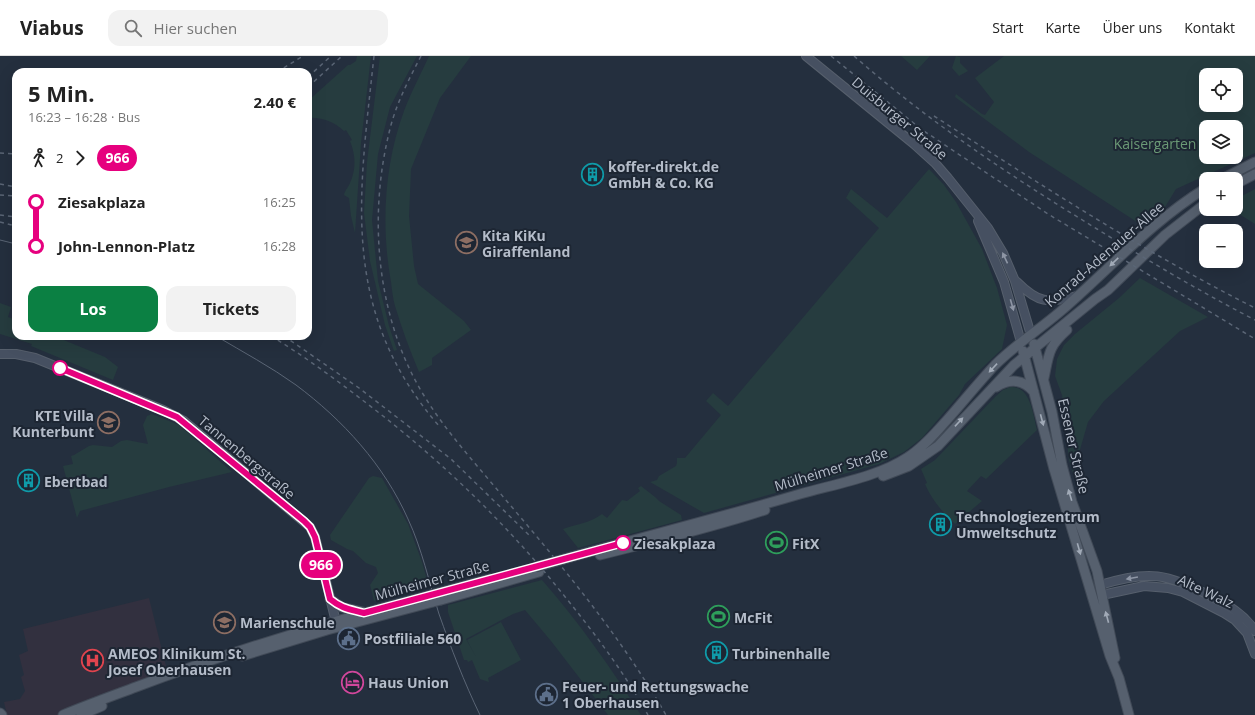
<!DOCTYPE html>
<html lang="de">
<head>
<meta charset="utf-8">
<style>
  body { margin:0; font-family:"Open Sans",sans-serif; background:#f2f2f2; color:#222; height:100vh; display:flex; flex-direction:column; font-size:15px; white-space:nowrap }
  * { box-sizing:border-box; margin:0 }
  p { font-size:13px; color:#767676 }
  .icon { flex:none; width:22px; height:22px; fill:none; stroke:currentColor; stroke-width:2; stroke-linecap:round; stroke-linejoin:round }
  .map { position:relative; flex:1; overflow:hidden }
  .details { position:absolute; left:12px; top:12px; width:300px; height:272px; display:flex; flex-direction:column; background:#fff; border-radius:12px; box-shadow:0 4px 16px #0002 }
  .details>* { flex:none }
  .badge { padding:0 8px; border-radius:13px; font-size:14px; line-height:26px }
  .fabs { position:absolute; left:1199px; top:12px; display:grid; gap:8px }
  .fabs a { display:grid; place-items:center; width:44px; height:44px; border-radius:8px; background:#fff; box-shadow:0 4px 16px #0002; font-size:20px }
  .map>.badge { position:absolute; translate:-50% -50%; box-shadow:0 0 0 2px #fff }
  .legs { display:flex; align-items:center; gap:6px; height:44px; padding:0 16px; font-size:13px }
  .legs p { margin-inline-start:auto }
  .head { display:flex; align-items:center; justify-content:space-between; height:68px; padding:0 16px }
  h1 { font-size:22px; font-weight:700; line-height:30px }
  .action { display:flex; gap:8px; margin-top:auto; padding:8px 16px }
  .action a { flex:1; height:46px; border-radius:12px; background:#0b8043; color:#fff; font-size:16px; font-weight:700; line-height:46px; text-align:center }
  .action a+a { background:#f2f2f2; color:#222 }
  ul { padding:0 16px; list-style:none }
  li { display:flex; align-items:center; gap:14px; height:44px; font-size:15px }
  li i { display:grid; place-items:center; width:6px; height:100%; margin:0 5px; background:currentColor }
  li i::after { content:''; width:10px; height:10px; margin:-5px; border:3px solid; border-radius:50%; background:#fff }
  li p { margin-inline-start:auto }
  li:first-child i { background:linear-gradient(#0000 50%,currentColor 0) }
  li:last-child i { background:linear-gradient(currentColor 50%,#0000 0) }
  header { display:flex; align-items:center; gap:24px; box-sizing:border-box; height:56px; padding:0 20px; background:#fff; border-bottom:1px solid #e0e0e0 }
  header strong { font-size:19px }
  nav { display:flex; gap:22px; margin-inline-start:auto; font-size:14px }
  .search { width:280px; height:36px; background:#f2f2f2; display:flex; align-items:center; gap:10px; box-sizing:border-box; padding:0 14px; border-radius:12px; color:#767676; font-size:15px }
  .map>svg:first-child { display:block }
  .medical { fill:#32303f }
  .green { fill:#263c3f; fill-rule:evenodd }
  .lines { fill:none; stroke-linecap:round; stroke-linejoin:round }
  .secondary-casing { stroke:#565f6c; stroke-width:10 }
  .primary-casing { stroke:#414a57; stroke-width:11 }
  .secondary { stroke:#465061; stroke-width:8 }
  .primary { stroke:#56606e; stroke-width:9 }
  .tram { stroke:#5a6575; stroke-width:1 }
  .rail { stroke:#5a6575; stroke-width:1.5; stroke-dasharray:4 4; stroke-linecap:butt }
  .primary-bridge-casing { stroke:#414a57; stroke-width:11; stroke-linecap:butt }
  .primary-bridge { stroke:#56606e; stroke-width:9 }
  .oneway { fill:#8e96a5 }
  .oneway2 { fill:#a1aab7 }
  .line-1-casing { stroke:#fff; stroke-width:9 }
  .line-1 { stroke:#e6007e; stroke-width:6 }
  .stop-1-dot { fill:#fff; stroke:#e6007e; stroke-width:2 }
  .labels { text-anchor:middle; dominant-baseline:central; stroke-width:4; stroke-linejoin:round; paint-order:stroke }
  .street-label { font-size:14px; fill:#b4bcc9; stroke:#1d2633 }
  .park-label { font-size:14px; fill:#6b9a76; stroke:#1d2633 }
  .poi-label { font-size:14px; font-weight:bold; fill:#b4bcc9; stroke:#1d2633; text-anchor:start }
  .stop-label { font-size:14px; font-weight:bold; fill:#b4bcc9; stroke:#1d2633; text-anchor:start }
</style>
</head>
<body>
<header>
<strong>Viabus</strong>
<div class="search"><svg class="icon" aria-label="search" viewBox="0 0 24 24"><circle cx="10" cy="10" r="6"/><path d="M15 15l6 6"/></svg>Hier suchen</div>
<nav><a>Start</a><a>Karte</a><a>Über uns</a><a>Kontakt</a></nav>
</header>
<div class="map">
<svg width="1255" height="659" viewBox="0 0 1255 659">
  <rect width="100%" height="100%" fill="#242f3e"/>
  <path class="medical" d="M 149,542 L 168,618 L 58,659 L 7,659 L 4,646 L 20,643 L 25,635 L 21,621 L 24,619 L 19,599 L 28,595 L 23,573 Z"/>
  <path class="green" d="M 357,0 L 371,0 L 361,87 L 355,177 L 351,160 L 349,142 L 344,139 C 345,134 348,132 350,127 C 356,113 356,100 350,85 L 352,84 L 346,74 L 344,75 C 334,66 322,61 308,62 L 308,45 L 348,9 L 350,9 L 356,5 Z
    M 380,0 L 417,0 L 390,51 L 378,98 L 372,164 L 378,225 L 389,270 L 397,294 L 394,295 L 385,269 L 370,205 L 364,157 L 367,106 Z
    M 429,0 L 471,0 L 440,42 L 411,113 L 409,160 L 414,210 L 418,228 L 464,265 L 471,274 L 432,302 L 432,309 L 419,316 C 410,295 402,273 395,250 C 393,243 392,234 391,226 C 381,171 384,109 404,55 C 411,36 421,18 429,0 Z
    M 901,0 L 930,0 L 917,14 Z
    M 956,0 L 960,1 L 960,7 L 968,15 L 959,20 L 952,12 Z
    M 1004,0 L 1255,0 L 1255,97 L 1176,133 L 1165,151 L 1142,168 L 1140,168 L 1029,96 L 955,41 L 956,38 L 982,58 L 985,59 L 994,46 L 975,22 ZM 1206,19 L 1236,19 L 1236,49 L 1206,49 ZM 1206,71 L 1236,71 L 1236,101 L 1206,101 Z
    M 929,113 L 944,129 L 956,146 L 982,193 L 997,232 L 1007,269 L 1002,293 L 965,328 L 959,339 L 922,382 L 904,396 L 879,408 L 704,457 L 650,426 L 657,424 L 659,420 L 676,410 L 677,407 L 677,402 L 685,402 L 721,359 L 706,345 L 713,337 L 728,350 L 879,172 L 846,142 L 851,133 L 887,162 Z
    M 1255,133 L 1255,168 L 1231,153 L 1236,153 L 1236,143 Z
    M 1140,222 L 1208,261 L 1180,275 L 1104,345 L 1088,366 L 1079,397 L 1082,411 L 1075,425 L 1069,404 L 1062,339 L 1055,320 L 1057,303 L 1064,289 L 1075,278 L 1119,242 Z
    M 0,247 L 11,251 L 8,261 L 16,264 L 16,280 L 54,280 L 105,301 L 118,311 L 113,324 L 31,290 L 32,288 L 0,278 Z
    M 1010,331 C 1031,330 1033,359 1037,374 L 986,423 L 981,420 L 967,435 L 982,445 L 955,468 C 942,456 932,444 925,428 L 927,427 L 921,413 L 935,404 L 996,340 L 1003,334 Z
    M 152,358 L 179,369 L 232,416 L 169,431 L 80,455 L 77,462 L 63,410 L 73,408 L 71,400 L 74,399 L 89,390 L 93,389 L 112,391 L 121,385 L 127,384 L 148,388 L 143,369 L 147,360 Z
    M 373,420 L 382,422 L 408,468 L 422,506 L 429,531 L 374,545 L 370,529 L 378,517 L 376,511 L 366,507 L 353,495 L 347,493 L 331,484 L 330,479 L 369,422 Z
    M 641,430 L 655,441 L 659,445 L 681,459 L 682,464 L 578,492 L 563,473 C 577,468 590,467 602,458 L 607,462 L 622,444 L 627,445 L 640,435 L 638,432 Z
    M 542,524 C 579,566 611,612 641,659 L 608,659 L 551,585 L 525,554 L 513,558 L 466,583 L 476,601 L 467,584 L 501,566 L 521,604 L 488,622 L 489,626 L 480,623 L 472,604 L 468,606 L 467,604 L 464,604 L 448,556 L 448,549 Z"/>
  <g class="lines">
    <defs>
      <path id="secondary" d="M 806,0 L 914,88 L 935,107 L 948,122 L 988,172 L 1003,197 L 1015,225 L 1031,279
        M 978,165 L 1004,226 L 1021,286
        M 1017,226 C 1040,249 1048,246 1078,240
        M 0,298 L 16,298 L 35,302 L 163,354 L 184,365 L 310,471 L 315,481 L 337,570
        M 1100,529 C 1148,514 1168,517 1212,541 C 1229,550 1244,558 1255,575
        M 1102,539 L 1144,530 L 1168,532 L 1183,536 L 1224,557 L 1235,564 L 1247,577 L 1255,598"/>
      <path id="primary" d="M 1222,123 L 1255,106
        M 1236,128 L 1255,118
        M 1034,288 L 1052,356 L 1062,409 L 1072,446 L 1097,515 L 1115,602
        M 1023,295 L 1054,413 L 1110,600 L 1119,622 L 1129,659
        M 1044,322 C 1049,298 1048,291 1067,274
        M 996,331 C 1010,322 1023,323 1034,336
        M 883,420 L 909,410 L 938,390 L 1014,309 L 1095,243 L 1108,234 L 1165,179 L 1206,147
        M 600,499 C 655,485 711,472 765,454
        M 564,503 C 643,481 722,461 800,438 C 835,428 878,421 908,401 C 924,391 935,377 947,364 C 963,346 978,327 995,309 C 1018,286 1045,270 1069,248 C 1114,208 1154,164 1206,132
        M 438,537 L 490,523
        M 330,543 L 341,551 L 363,556
        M 441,544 L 539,516
        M 242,600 L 327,574 L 433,546
        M 0,657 L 2,659
        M 63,659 C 87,649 112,640 136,631 C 233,595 331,565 431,539
        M 81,659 L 102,650"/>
    </defs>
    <use href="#secondary" class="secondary-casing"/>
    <use href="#primary" class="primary-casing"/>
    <use href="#secondary" class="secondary"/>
    <use href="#primary" class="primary"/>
    <path class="tram" d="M 0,184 L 16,188
      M 216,280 C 243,296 271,311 296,329 C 343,364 384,409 408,463 C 422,493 429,526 439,558 C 451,592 464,626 480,659"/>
    <path class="rail" d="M 374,0 C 359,140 339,254 439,370
      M 421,0 C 408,25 395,50 389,77 C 368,163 377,262 423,338 C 446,376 477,409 505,443 C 563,511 621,581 666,659
      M 831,0 L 921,73 L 1048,158 L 1255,283
      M 854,0 C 929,66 1012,121 1097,173 C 1149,205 1201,236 1255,264
      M 277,16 L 303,0
      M 308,21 L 331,0
      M 308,31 L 342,0
      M 934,60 C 1038,127 1144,196 1255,252
      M 0,97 L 16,98
      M 0,128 L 16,131
      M 0,139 L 16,140
      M 0,159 L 16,161
      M 0,166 L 16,170
      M 271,280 C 304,300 335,323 365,346 C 441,404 507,468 566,542 C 596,579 625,618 648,659
      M 284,280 L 359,332 L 451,403 L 529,479"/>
    <defs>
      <path id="primary-bridge" d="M 536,511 L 564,503
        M 431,539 L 438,537
        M 433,546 L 441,544"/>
    </defs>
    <use href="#primary-bridge" class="primary-bridge-casing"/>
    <use href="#primary-bridge" class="primary-bridge"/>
  </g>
  <defs><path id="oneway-solid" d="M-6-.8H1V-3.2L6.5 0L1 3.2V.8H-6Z"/></defs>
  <g class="oneway">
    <use href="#oneway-solid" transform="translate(1005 202) rotate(-115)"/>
    <use href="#oneway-solid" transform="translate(1012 249) rotate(74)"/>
    <use href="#oneway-solid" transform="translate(1132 522) rotate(170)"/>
  </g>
  <g class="oneway2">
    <use href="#oneway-solid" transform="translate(1114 206) rotate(136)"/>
    <use href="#oneway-solid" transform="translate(993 312) rotate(133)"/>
    <use href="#oneway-solid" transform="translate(1042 364) rotate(75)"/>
    <use href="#oneway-solid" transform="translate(959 366) rotate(-47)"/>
    <use href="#oneway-solid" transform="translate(1070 439) rotate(-107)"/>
    <use href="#oneway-solid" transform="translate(1079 493) rotate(74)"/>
    <use href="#oneway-solid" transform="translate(1107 561) rotate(-105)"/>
  </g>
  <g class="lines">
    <defs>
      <path id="line-1" d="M 60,312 L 177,361 L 304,465 L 310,471 L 315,481 L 330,543 C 342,553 350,553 364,557 L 623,487"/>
    </defs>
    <use href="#line-1" class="line-1-casing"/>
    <use href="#line-1" class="line-1"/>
  </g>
  <defs>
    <symbol id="building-ring" viewBox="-11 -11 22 22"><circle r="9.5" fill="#1d2633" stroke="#0f9aa8" stroke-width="1.5"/><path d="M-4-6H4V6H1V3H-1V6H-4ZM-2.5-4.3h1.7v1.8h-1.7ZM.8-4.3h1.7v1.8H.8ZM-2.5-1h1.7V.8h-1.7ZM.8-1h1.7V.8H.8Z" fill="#0f9aa8"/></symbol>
    <symbol id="school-ring" viewBox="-11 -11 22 22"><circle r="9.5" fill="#1d2633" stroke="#8d6e63" stroke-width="1.5"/><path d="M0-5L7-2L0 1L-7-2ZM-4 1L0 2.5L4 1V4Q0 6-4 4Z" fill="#8d6e63"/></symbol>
    <symbol id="stadium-ring" viewBox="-11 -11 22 22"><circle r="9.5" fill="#1d2633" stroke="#2e9e5b" stroke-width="1.5"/><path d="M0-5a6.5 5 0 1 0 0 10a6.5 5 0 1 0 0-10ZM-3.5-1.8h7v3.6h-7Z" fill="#2e9e5b"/></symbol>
    <symbol id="civic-ring" viewBox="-11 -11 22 22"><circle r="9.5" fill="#1d2633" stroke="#5c6f8a" stroke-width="1.5"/><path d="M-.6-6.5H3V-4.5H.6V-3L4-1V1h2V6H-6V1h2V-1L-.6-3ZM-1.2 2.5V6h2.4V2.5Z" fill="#5c6f8a"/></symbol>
    <symbol id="hospital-ring" viewBox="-11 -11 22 22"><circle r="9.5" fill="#1d2633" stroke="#e0444e" stroke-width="1.5"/><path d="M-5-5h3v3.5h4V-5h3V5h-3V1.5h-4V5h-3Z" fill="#e0444e"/></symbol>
    <symbol id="hotel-ring" viewBox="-11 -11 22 22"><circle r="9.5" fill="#1d2633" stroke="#d1479c" stroke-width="1.5"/><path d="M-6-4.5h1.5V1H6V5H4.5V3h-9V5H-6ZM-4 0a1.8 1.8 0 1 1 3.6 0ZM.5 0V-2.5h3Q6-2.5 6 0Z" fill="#d1479c"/></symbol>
  </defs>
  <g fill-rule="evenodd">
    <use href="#building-ring" x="580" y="106" width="25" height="25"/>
    <use href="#school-ring" x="454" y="174" width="25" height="25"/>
    <use href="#school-ring" x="96" y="354" width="25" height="25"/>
    <use href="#building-ring" x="16" y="412" width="25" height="25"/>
    <use href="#building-ring" x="928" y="456" width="25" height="25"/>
    <use href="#stadium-ring" x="764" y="474" width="25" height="25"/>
    <use href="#stadium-ring" x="706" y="548" width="25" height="25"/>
    <use href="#school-ring" x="212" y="554" width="25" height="25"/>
    <use href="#civic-ring" x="336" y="570" width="25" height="25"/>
    <use href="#building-ring" x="704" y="584" width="25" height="25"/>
    <use href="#hospital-ring" x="80" y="592" width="25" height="25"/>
    <use href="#hotel-ring" x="340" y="614" width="25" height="25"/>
    <use href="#civic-ring" x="534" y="626" width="25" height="25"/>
  </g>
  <g class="stop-1-dot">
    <circle cx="60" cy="312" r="7"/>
    <circle cx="623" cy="487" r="7"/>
  </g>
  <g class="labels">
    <g class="street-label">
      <text transform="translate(900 62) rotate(40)">Duisburger Straße</text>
      <text transform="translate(1104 198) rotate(-41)">Konrad-Adenauer-Allee</text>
      <text transform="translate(1074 390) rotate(77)">Essener Straße</text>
      <text transform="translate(247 401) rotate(40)">Tannenbergstraße</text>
      <text transform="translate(831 413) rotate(-17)">Mülheimer Straße</text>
      <text transform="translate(432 524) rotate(-15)">Mülheimer Straße</text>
      <text transform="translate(1206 535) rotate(25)">Alte Walz</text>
    </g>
    <g class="park-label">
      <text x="1155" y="87">Kaisergarten</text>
    </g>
    <g class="poi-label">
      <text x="608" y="110">koffer-direkt.de<tspan x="608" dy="16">GmbH &amp; Co. KG</tspan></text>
      <text x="482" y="179">Kita KiKu<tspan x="482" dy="16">Giraffenland</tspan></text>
      <text x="94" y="359" text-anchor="end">KTE Villa<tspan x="94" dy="16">Kunterbunt</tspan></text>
      <text x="44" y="425">Ebertbad</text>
      <text x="956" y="460">Technologiezentrum<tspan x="956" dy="16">Umweltschutz</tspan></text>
      <text x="792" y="487">FitX</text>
      <text x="734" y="561">McFit</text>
      <text x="240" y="566">Marienschule</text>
      <text x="364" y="582">Postfiliale 560</text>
      <text x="108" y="597">AMEOS Klinikum St.<tspan x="108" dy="16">Josef Oberhausen</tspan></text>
      <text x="732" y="597">Turbinenhalle</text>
      <text x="368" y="626">Haus Union</text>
      <text x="562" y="630">Feuer- und Rettungswache<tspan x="562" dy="16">1 Oberhausen</tspan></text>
    </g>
    <g class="stop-label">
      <text x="634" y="487">Ziesakplaza</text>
    </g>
  </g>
</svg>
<div class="fabs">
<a><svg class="icon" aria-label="locate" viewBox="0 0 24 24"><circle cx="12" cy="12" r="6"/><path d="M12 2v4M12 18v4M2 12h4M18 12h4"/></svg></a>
<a><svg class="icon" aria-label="layers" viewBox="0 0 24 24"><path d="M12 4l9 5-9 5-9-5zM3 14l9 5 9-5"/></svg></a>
<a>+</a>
<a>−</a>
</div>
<b class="badge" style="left:321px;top:509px;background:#e6007e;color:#fff">966</b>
<section class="details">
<div class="head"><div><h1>5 Min.</h1><p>16:23 – 16:28 · Bus</p></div><b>2.40 €</b></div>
<div class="legs"><svg class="icon" aria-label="walk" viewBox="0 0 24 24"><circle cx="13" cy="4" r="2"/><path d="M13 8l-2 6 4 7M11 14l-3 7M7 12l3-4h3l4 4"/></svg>2<svg class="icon" aria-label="forward" viewBox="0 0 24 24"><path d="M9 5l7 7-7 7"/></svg><b class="badge" style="background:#e6007e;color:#fff">966</b></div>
<ul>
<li><i style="color:#e6007e"></i><b>Ziesakplaza</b><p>16:25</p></li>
<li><i style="color:#e6007e"></i><b>John-Lennon-Platz</b><p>16:28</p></li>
</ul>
<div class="action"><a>Los</a><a>Tickets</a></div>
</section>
</div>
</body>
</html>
